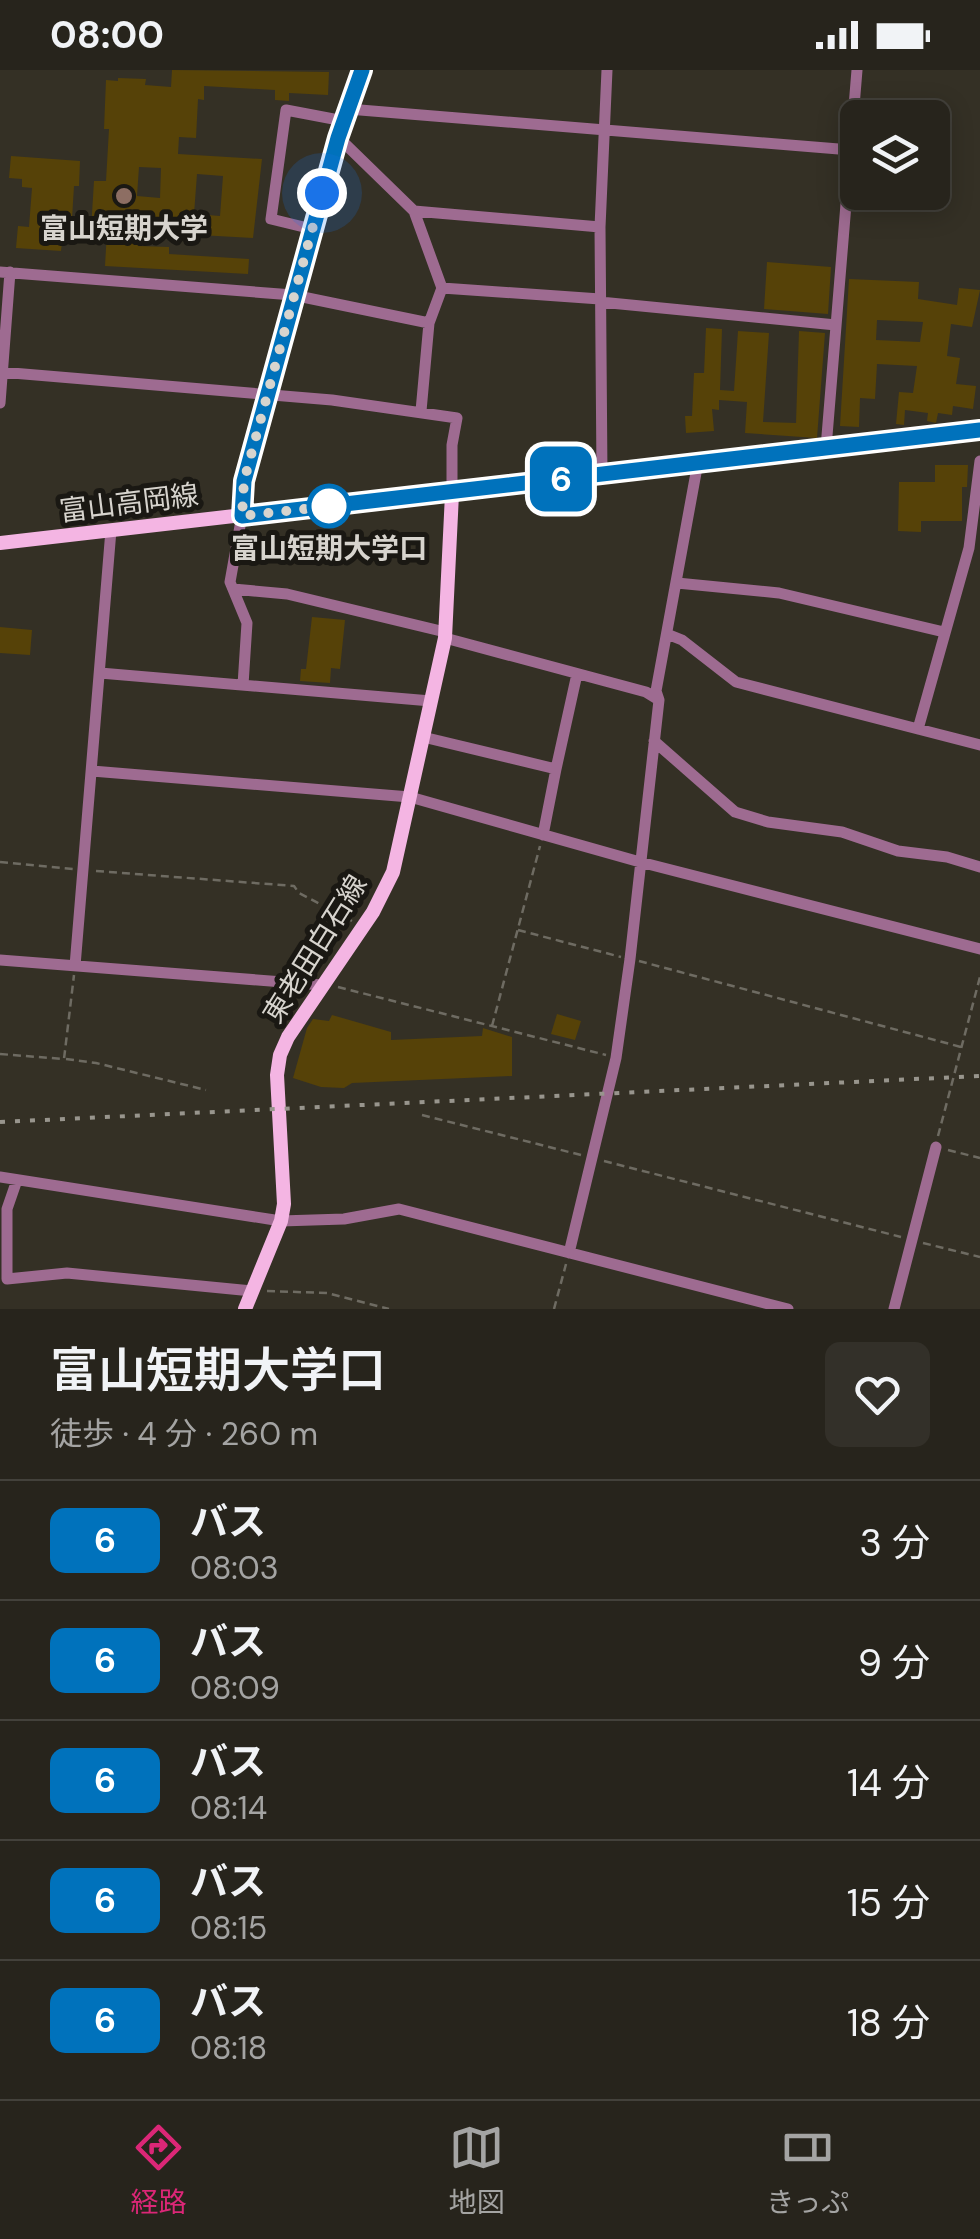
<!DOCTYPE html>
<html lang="ja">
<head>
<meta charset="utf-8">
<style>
  body { margin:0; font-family:"DM Sans","Noto Sans JP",sans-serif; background:#333029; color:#f1f3f6; height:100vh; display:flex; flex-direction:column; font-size:38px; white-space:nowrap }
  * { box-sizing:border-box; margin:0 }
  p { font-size:32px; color:#a4a4a3 }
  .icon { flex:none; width:55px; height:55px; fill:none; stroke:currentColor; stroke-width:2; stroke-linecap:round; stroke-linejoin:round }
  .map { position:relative; height:1239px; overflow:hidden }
  .sheet { display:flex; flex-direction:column; background:#27241c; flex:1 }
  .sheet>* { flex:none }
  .badge { padding:0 20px; border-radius:15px; font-size:35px; line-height:65px }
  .buttons { position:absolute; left:840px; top:30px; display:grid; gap:20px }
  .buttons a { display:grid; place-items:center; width:110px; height:110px; border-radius:15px; background:#27241c; box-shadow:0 5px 25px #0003,0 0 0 2px #43413b; font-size:50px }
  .you { position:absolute; width:50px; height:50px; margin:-25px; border:8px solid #fff; border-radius:50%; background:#1a73e8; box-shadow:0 0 0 15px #1a73e833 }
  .map>.badge { position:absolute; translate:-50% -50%; box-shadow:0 0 0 5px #fff }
  .round { display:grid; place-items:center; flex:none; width:105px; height:105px; border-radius:15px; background:#333029 }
  .head { display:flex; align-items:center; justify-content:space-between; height:170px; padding:0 50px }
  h1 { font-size:48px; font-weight:600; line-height:75px }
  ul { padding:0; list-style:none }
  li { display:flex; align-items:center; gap:30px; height:120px; padding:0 50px; border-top:2px solid #43413b }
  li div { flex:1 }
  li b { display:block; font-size:38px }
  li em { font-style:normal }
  li .badge { min-width:110px; font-weight:700; text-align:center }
  .status { display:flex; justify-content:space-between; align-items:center; height:70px; padding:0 50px; background:#27241c; direction:ltr }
  .status svg { height:28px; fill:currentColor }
  .tab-bar { display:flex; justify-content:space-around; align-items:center; height:140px; border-top:2px solid #43413b; background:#27241c; font-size:28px; color:#a4a4a3 }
  .tab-bar a { display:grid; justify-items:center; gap:5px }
  .tab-bar .on { color:#db2777 }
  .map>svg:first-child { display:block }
  .building { fill:#564208; fill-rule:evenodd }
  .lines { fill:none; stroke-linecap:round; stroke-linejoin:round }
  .path { stroke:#6e6b62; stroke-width:2.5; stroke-dasharray:8 5; stroke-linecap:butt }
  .minor { stroke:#9e6b91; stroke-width:11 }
  .major { stroke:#f4b5e3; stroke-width:14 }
  .rail { stroke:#98958d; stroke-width:4; stroke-dasharray:5 10; stroke-linecap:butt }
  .line-casing { stroke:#fff; stroke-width:22 }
  .line { stroke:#0072bc; stroke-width:15 }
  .walk { stroke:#d7d4ce; stroke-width:10; stroke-dasharray:0 18 }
  .education-dot { fill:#8d6e63; stroke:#1a1813; stroke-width:4 }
  .stop-dot { fill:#fff; stroke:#0072bc; stroke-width:5 }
  .labels { text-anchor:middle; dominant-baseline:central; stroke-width:10; stroke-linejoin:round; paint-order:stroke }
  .poi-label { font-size:28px; font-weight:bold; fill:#d7d4ce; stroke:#1a1813 }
  .street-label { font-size:28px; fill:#d7d4ce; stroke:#1a1813 }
  .stop-label { font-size:28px; font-weight:bold; fill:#d7d4ce; stroke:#1a1813 }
</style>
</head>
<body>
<div class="status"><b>08:00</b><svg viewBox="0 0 49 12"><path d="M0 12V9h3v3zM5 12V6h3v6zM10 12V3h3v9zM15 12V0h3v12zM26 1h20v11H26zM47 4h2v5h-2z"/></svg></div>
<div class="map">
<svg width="980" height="1239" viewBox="0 0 980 1239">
  <rect width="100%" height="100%" fill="#343025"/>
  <path class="building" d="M 172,0 L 329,2 L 328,25 L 289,23 L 289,31 L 275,30 L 275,20 L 204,16 L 204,30 L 198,29 L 196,68 L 179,67 L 178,84 L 262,89 L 253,168 L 163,163 L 163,160 L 138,159 L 138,176 L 169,177 L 169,184 L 249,189 L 248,204 L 105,196 L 107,161 L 91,160 L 94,111 L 106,111 L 109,59 L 104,59 L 106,10 L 118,11 L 118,8 L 146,9 L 145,15 L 171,17 ZM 139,97 L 161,98 L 160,128 L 137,126 ZM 197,104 L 223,106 L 220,146 L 194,144 Z
    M 11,86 L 80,91 L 79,116 L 74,116 L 71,165 L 63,164 L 61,181 L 16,178 L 18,156 L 29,157 L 32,118 L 22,117 L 22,109 L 9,108 Z
    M 767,192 L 831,197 L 828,244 L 764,239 Z
    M 849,209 L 919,212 L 918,229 L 957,235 L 959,218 L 980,220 L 972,257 L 951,254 L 947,286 L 960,288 L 956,314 L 976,316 L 973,339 L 953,336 L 952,345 L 938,343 L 936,353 L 927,351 L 928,343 L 905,340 L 904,355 L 896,354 L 899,322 L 913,323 L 917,296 L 877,294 L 875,329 L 860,328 L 859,357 L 840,356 ZM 877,250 L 923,252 L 920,272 L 876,270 Z
    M 706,258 L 722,259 L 720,320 L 734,321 L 738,261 L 769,263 L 763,352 L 796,353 L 799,261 L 825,263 L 817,368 L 745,363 L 747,332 L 719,330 L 719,340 L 712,339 L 714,361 L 686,363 L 685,346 L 692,346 L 694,303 L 704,303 Z
    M 935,395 L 968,395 L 967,417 L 962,417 L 962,451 L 921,451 L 921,462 L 898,461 L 899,412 L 935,412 Z
    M 312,547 L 345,550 L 340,599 L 331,598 L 330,613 L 300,611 L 301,599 L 306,599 Z
    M 0,557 L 32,560 L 30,585 L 0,583 Z
    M 557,944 L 581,951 L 575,970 L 551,964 Z
    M 332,945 L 391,962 L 391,970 L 482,966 L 483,958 L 512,967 L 512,1006 L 352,1013 L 344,1018 L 321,1017 L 293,1008 L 307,958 L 313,949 L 329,951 Z"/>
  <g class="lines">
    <path class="path" d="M 0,792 L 73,799
      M 96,801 L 294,816 L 299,823 L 352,851
      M 518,860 L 621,887
      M 639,891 L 961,977
      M 338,917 L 606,985
      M 492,956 L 540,776
      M 0,984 L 64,989 L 74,905
      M 66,989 L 96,993 L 206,1020
      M 422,1045 L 581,1085
      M 938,1066 L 980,907
      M 948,1080 L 980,1088
      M 604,1091 L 901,1167
      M 923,1173 L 980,1187
      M 267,1221 L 327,1223 L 389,1239
      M 554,1239 L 566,1194"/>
    <path class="minor" d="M 348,39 L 851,80
      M 338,67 L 414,141 L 442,218 L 600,229
      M 414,141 L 600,157
      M 312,159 L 271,149 L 286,40 L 344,51
      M 0,202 L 293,225 L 429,253
      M 600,232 L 836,255
      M 0,302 L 332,330 L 457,348 L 452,375 L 452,424
      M 0,333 L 10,202
      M 421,341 L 429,253 L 442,218
      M 826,378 L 857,0
      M 980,391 L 969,478 L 918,659 L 980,675
      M 602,404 L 600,157 L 607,0
      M 242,445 L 230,512 L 247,553 L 243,615
      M 677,513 L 779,523 L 944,562
      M 233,519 L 287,524 L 445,562
      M 667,564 L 682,570 L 736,612 L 918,659
      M 445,568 L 646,622 L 659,630
      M 100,603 L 431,631
      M 423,667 L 556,699 L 543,765
      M 654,671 L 735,742 L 768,752 L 842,762 L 898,781 L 947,787 L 980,797
      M 556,699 L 577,604
      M 92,701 L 410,727 L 640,792 L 980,879
      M 0,890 L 322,915
      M 75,896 L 111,460
      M 0,1107 L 281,1151 L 344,1149 L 399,1139 L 788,1239
      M 17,1110 L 7,1139 L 7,1209 L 67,1203 L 252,1221
      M 569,1183 L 616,988 L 630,889 L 659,630 L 656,621 L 698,392
      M 894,1239 L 936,1077"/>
    <path class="major" d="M 242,445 L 243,411 L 338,67 L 362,0
      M 0,473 L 980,360
      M 245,1239 L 281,1151 L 284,1134 L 277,1005 L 280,985 L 288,967 L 373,842 L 393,802 L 445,568 L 452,424"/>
    <path class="rail" d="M 0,1052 L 980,1006"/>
  </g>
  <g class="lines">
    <defs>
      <path id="line" d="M 362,0 L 338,68 L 244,411 L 242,446 L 980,360"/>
    </defs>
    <use href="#line" class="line-casing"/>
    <use href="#line" class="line"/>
    <path class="walk" d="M 322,123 L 244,411 L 242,446 L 332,436 L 329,436"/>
  </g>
  <circle class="education-dot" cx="124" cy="126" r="10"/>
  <circle class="stop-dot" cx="329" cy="436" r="20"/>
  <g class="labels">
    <g class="poi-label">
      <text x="124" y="158">富山短期大学</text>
    </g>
    <g class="street-label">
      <text transform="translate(129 433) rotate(-7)">富山高岡線</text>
      <text transform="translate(315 879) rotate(-58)">東老田白石線</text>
    </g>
    <g class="stop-label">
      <text x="329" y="478">富山短期大学口</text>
    </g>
  </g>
</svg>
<div class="buttons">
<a><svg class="icon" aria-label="layers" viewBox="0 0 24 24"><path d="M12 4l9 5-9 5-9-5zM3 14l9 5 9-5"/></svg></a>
</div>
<div class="you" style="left:322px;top:123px"></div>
<b class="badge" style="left:561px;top:409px;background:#0072bc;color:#fff">6</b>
</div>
<section class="sheet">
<div class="head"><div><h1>富山短期大学口</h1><p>徒歩 · 4 分 · 260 m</p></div><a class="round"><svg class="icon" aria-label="heart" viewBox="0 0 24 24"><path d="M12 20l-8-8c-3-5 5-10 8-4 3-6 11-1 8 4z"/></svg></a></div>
<ul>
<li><span class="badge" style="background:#0072bc;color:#fff">6</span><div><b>バス</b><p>08:03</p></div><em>3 分</em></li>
<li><span class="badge" style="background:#0072bc;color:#fff">6</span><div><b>バス</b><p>08:09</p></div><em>9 分</em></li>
<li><span class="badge" style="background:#0072bc;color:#fff">6</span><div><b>バス</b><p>08:14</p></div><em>14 分</em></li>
<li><span class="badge" style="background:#0072bc;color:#fff">6</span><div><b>バス</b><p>08:15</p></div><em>15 分</em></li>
<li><span class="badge" style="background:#0072bc;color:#fff">6</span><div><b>バス</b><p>08:18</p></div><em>18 分</em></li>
</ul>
</section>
<nav class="tab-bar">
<a class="on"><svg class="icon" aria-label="directions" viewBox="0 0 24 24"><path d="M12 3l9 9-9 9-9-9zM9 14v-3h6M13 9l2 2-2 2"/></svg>経路</a>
<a><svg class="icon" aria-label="map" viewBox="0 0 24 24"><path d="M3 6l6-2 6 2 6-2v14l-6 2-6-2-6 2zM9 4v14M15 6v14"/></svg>地図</a>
<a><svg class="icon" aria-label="tickets" viewBox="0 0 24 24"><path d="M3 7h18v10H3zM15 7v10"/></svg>きっぷ</a>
</nav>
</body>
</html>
